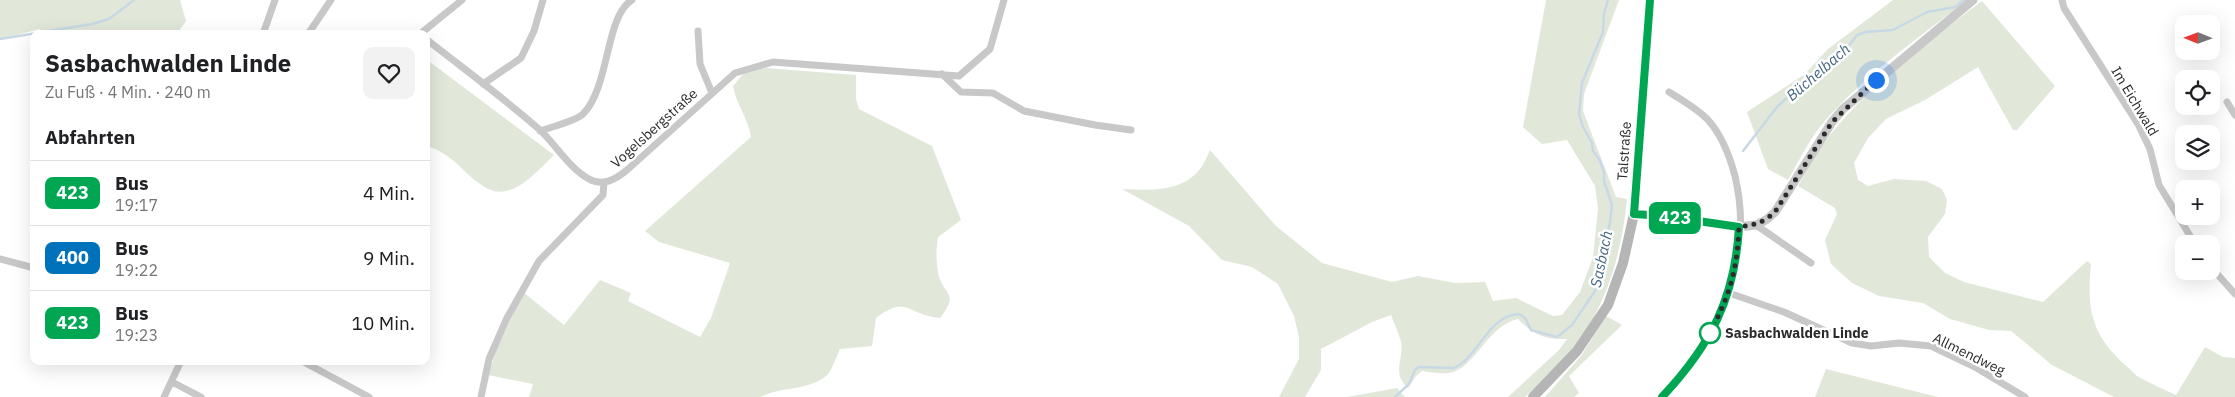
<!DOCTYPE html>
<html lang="de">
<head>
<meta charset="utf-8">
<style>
  body { margin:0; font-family:"IBM Plex Sans",sans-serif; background:#f2f2f2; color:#202124; height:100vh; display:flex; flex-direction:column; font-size:19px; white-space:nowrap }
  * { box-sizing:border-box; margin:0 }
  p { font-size:16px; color:#757577 }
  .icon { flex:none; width:28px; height:28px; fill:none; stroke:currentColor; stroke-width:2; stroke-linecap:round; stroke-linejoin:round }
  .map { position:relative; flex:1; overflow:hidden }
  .drawer { position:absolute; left:30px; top:30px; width:400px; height:335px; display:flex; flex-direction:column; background:#fff; border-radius:10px; box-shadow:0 5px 20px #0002 }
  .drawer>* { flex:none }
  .badge { padding:0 10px; border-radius:8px; font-size:18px; line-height:32px }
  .needle { width:32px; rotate:271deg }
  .controls { position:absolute; left:2175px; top:15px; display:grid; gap:10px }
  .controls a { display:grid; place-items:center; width:45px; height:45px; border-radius:10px; background:#fff; box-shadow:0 5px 20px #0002; font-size:25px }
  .you { position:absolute; width:25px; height:25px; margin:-12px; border:4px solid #fff; border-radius:50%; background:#1a73e8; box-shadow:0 0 0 8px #1a73e833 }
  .map>.badge { position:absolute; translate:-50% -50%; box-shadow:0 0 0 2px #fff }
  h2 { padding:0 15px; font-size:19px; line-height:45px }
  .round { display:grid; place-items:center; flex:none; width:52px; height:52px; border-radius:10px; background:#f2f2f2 }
  .head { display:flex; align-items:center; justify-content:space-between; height:85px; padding:0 15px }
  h1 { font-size:24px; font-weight:800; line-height:38px }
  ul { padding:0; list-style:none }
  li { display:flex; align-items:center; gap:15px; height:65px; padding:0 15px; border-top:1px solid #e0e0e0 }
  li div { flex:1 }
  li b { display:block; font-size:19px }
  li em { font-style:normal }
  li .badge { min-width:55px; font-weight:700; text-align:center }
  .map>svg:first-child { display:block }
  .green { fill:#e1e8da }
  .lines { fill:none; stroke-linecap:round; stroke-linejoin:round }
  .stream { stroke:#c8d9e6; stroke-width:2.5 }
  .minor { stroke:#c8c8c8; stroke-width:7 }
  .tertiary { stroke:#c8c8c8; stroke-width:9 }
  .secondary { stroke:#b5b5b5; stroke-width:10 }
  .line-casing { stroke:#fff; stroke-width:11 }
  .line { stroke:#00a651; stroke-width:8 }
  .walk { stroke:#2b2b2b; stroke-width:5; stroke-dasharray:0 9 }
  .stop-dot { fill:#fff; stroke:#00a651; stroke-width:2.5 }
  .labels { text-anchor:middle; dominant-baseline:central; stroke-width:5; stroke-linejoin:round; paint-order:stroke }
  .street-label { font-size:14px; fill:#2b2b2b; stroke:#fff }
  .stop-label { font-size:14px; font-weight:bold; fill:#2b2b2b; stroke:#fff; text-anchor:start }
  .water-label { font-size:15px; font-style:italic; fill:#436784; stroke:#fff }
</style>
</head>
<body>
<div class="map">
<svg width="2235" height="397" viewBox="0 0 2235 397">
  <rect width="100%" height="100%" fill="#fff"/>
  <path class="green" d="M 0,0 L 180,0 L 186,21 L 177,34 L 41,34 L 40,29 L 0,39 Z
    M 1546,0 L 1619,0 L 1584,94 L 1583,111 L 1616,197 L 1627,199 C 1621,260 1603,318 1561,363 C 1550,375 1537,386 1525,397 L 1508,397 L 1559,350 L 1567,339 C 1545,340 1533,334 1518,319 C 1489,325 1476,365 1453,372 C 1444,375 1431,372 1422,371 L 1416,376 L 1408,388 C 1391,372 1404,361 1401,342 C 1399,334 1394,323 1391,315 L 1372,322 L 1321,349 L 1321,370 L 1305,397 L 1279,397 L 1299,359 L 1299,337 L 1294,316 L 1278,284 L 1252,267 L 1222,260 L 1189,226 L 1122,189 C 1149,190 1180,193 1199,170 C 1204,165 1207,156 1210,150 L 1276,226 L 1322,263 L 1392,282 L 1418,276 L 1455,283 L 1485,282 L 1493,301 L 1516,298 L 1553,316 L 1562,315 L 1580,292 L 1593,257 L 1598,209 L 1595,186 L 1567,140 L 1542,144 L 1523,127 Z
    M 1893,0 L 1967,0 C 1921,36 1872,70 1832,113 C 1813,132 1801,157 1788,180 L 1768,169 L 1747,112 L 1805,74 L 1828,49 Z
    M 1982,1 L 2055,86 L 2017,130 L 2013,130 L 1978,67 L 1925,100 L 1886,119 L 1868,138 L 1854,163 L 1858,180 L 1868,186 L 1894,179 L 1926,181 L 1942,189 L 1947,200 L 1945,214 L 1928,237 L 1929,257 L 1945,273 L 1964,282 L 2043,302 L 2087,261 L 2091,264 C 2087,307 2090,332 2123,363 C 2128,367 2132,372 2137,376 C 2149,383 2163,389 2176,395 L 2205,347 L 2223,357 L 2235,358 L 2235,397 L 2114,397 L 2052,365 L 2011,331 L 1989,330 L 1950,319 L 1923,303 L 1879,296 L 1852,283 L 1831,264 L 1825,240 L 1837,214 L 1835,208 L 1798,186 C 1807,171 1815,153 1826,140 C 1868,86 1927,42 1982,1 Z
    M 426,59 L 554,155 C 536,172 510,205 483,186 C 473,180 465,171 456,163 C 448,156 437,148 426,146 Z
    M 766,68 L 856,75 L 856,99 L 859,109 L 932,146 L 961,220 L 938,237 C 936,248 936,261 938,272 C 942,296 961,291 940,318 C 908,316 908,294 876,318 L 872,346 L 840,349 C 836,357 833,368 828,374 C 812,391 780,386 761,397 L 529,397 L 533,384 L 488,375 L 496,351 L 523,292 L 564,325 L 600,280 L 631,293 L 628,301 L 700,337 L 711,318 L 730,263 L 659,242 L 645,231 L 751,137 C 748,118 736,104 733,86 L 743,74 Z
    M 1606,316 L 1622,325 L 1569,376 L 1579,393 L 1574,397 L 1545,397 L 1581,356 Z
    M 1826,369 L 1938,397 L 1815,397 Z
    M 1397,388 L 1405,397 L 1347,397 Z"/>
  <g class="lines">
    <path class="stream" d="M 0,39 L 92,24 L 109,19 L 134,0
      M 1743,151 L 1777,107 L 1791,94 L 1842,55 L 1857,35 L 1866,32 L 1893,30 L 1927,12 L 1955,7 L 1964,0
      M 1395,397 L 1409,384 L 1415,370 L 1419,367 L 1454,368 L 1461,364 C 1481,349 1491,315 1519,314 L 1525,318 L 1531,330 L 1557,337 L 1572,325 L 1597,288 L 1610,222 L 1612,205 L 1604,181 L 1604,172 L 1599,159 L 1593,151 L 1592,143 L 1583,127 L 1579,114 L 1582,83 L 1603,32 L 1604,14 L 1608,0"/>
    <path class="minor" d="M 2062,0 L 2064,8 L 2138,124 L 2150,149 L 2159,185 L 2195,244
      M 698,31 L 700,64 L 712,93
      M 263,34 L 275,0
      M 308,34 L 331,0
      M 420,34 L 462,0
      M 426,39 C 464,69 504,98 540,130 C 556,145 569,168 589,179 C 603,187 616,179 627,170 L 735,73 L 773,62 L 959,76 L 990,49 L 1004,0
      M 942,74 L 961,92 L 993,93 L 1024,111 L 1095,125 L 1131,130
      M 483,84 L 521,58 L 534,31 L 543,0
      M 2227,102 L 2235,115
      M 540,131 C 551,127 576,121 583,114 C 610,87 605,16 632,0
      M 1756,225 L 1811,263
      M 0,259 L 34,268
      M 2211,267 L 2235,294
      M 1729,293 L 1784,312 L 1852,343 L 1871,346 L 1899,343 L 1931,346 L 1975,367 L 2025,397
      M 302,361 L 369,397
      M 172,382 L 201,397
      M 164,397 L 181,361
      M 481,397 L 489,359 L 507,318 L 539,261 L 603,195 L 604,182
      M 1662,397 C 1719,336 1755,260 1735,176 C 1730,157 1722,136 1709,121 C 1698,109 1683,101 1669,92"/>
    <path class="tertiary" d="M 1634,214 L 1664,216 L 1739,227 L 1756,225 L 1766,220 L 1775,212 L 1832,122 L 1843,109 L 1973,0"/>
    <path class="secondary" d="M 1533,397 L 1577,351 L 1608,305 L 1623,263 L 1634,214 L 1650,0"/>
  </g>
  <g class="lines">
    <defs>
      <path id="line" d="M 1650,0 L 1634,214 L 1664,216 L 1739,227 C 1735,298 1711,345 1662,397"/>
    </defs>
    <use href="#line" class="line-casing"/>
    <use href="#line" class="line"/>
    <path class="walk" d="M 1710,333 L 1708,337 C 1729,296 1737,274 1739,227 C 1754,225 1763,223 1775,212 L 1832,122 L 1876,80"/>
  </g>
  <circle class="stop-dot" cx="1710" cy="333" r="10"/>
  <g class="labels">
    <g class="street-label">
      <text transform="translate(2135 101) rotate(59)">Im Eichwald</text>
      <text transform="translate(654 128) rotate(-42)">Vogelsbergstraße</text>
      <text transform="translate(1624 151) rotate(-86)">Talstraße</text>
      <text transform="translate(1969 354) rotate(26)">Allmendweg</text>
    </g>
    <g class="stop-label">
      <text x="1725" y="333">Sasbachwalden Linde</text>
    </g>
    <g class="water-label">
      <text transform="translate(1818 72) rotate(-41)">Büchelbach</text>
      <text transform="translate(1601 259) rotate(-78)">Sasbach</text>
    </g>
  </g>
</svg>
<div class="controls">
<a><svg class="needle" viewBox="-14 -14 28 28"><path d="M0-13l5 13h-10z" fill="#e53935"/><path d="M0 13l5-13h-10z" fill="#757577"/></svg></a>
<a><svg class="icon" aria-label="locate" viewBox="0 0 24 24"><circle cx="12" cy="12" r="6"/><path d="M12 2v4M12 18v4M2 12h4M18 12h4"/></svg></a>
<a><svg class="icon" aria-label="layers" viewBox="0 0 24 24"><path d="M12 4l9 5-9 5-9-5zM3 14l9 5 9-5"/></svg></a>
<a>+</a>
<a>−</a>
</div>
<div class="you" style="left:1876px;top:80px"></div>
<b class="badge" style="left:1675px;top:218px;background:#00a651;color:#fff">423</b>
<section class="drawer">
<div class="head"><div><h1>Sasbachwalden Linde</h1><p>Zu Fuß · 4 Min. · 240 m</p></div><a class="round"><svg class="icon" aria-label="heart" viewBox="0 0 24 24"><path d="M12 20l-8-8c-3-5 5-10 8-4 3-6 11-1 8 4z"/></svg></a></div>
<h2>Abfahrten</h2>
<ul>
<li><span class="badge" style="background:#00a651;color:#fff">423</span><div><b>Bus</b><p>19:17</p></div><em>4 Min.</em></li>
<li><span class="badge" style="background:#0072bc;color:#fff">400</span><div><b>Bus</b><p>19:22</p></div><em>9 Min.</em></li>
<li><span class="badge" style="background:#00a651;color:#fff">423</span><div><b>Bus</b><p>19:23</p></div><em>10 Min.</em></li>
</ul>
</section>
</div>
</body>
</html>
